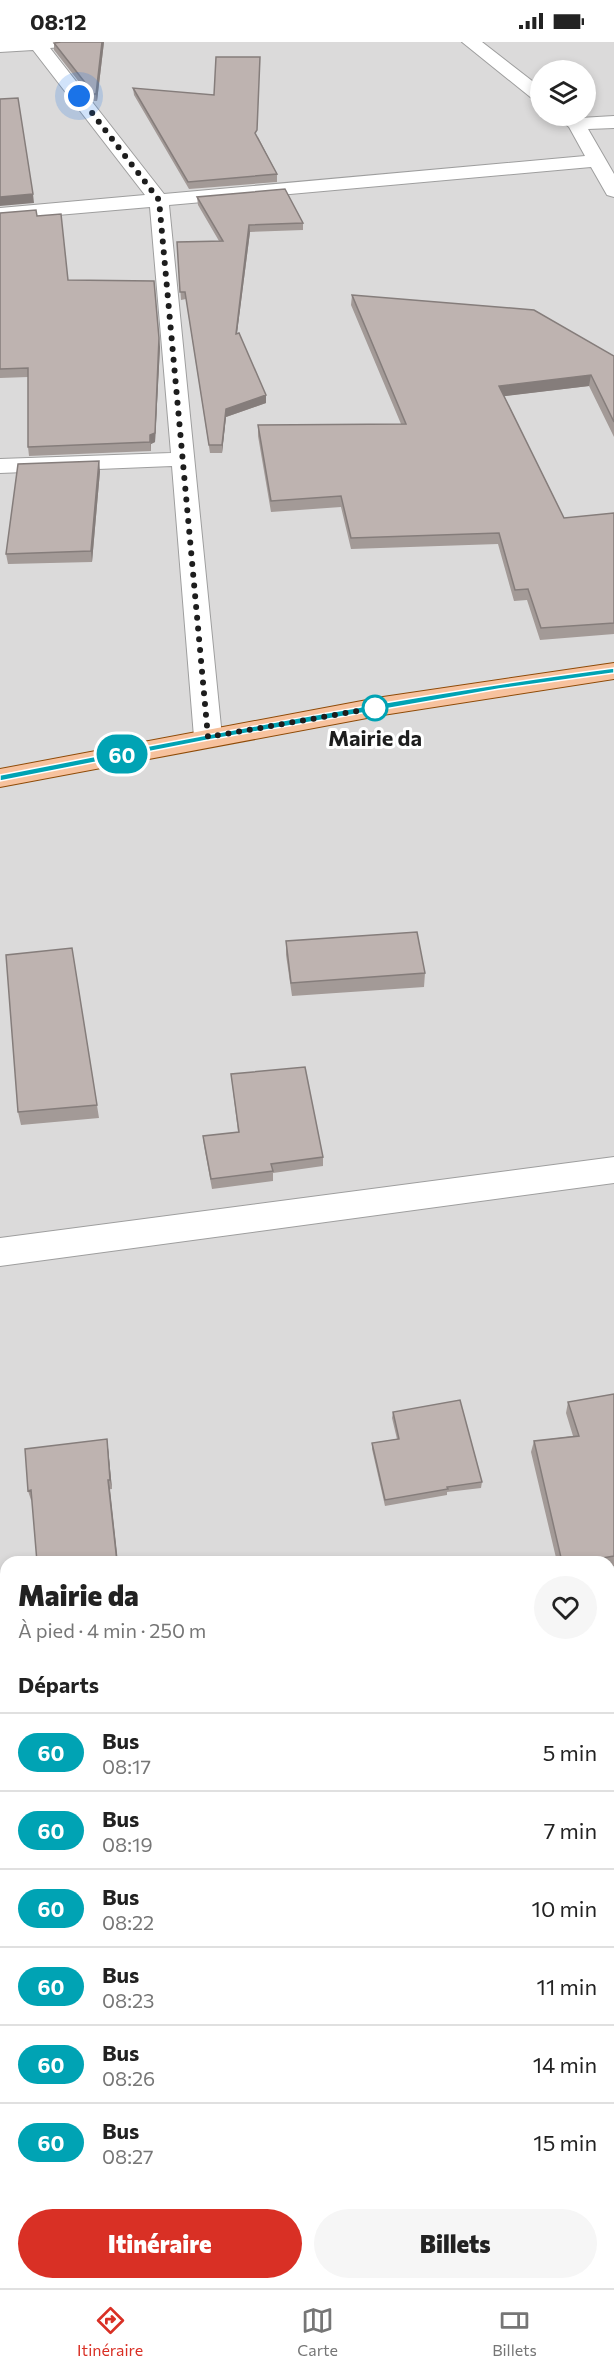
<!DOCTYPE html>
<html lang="fr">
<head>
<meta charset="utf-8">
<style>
  body { margin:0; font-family:Commissioner,sans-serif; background:#f6f6f6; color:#222; height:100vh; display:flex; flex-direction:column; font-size:22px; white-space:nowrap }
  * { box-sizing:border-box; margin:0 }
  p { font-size:20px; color:#767676 }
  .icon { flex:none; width:33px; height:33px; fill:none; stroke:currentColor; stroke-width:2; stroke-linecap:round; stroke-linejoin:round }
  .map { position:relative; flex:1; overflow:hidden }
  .details { position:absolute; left:0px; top:1514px; width:615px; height:734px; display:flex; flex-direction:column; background:#fff; border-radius:18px 18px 0 0; box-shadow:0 3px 9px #0003 }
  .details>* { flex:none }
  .badge { padding:0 12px; border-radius:20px; font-size:21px; line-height:39px }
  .buttons { position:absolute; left:530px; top:18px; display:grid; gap:12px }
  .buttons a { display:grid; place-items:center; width:66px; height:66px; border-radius:50%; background:#fff; box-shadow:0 3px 9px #0003; font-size:30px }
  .you { position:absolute; width:30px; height:30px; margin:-15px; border:4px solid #fff; border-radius:50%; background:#1a73e8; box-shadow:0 0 0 9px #1a73e833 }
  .map>.badge { position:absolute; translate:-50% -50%; box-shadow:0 0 0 3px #fff }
  h2 { padding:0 18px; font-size:22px; line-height:54px }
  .round { display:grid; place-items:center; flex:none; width:63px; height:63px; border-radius:32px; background:#f6f6f6 }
  .headline { display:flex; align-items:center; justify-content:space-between; height:102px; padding:0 18px }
  h1 { font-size:28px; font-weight:800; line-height:45px }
  .primary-button { display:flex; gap:12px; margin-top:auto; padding:12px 18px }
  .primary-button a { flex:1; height:69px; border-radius:36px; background:#d93025; color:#fff; font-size:24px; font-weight:800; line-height:69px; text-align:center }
  .primary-button a+a { background:#f6f6f6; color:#222 }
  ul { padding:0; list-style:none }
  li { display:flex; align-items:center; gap:18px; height:78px; padding:0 18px; border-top:2px solid #e0e0e0 }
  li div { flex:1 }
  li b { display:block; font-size:22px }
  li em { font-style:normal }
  li .badge { min-width:66px; font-weight:700; text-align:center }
  .status { display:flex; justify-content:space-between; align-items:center; height:42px; padding:0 30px; background:#fff; direction:ltr }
  .status svg { height:16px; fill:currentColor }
  .dock { display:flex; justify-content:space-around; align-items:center; height:84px; border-top:2px solid #e0e0e0; background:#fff; font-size:16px; color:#767676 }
  .dock a { display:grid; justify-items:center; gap:3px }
  .dock .current { color:#d93025 }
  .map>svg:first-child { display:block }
  .residential { fill:#dbdada; fill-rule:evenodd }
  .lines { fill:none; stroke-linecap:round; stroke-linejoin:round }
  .minor-casing { stroke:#9e9e9e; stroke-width:2 }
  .major-casing { stroke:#8e4a07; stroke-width:2 }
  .minor { fill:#fff; fill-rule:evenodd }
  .major { fill:#f7c29e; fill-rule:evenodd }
  .wall { fill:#a39a97 }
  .shaded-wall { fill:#857d7b }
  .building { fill:#beb3b0; stroke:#857d7b; stroke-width:1.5 }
  .line { fill:#00a3b4; stroke:#fff; stroke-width:1.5 }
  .walk { stroke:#1d1d1d; stroke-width:6; stroke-dasharray:0 10.8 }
  .stop-dot { fill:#fff; stroke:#00a3b4; stroke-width:3 }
  .labels { text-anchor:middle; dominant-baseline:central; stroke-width:6; stroke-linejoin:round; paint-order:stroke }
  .stop-label { font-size:22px; font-weight:bold; fill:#1d1d1d; stroke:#fff }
</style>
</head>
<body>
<div class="status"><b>08:12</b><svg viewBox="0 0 49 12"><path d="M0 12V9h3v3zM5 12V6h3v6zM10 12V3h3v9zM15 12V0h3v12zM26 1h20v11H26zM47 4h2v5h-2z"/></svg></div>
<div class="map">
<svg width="614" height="2246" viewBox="0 0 614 2246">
  <rect width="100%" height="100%" fill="#ede8e3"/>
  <path class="residential" d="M 0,0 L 614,0 L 614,2246 L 0,2246 ZM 540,28 L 585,28 L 585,74 L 540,74 ZM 6,1520 L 609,1520 L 609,2241 L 6,2241 Z"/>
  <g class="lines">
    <defs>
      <path id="minor" d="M 0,0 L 76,0 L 73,4 L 50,6 L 164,152 L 585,114 L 569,85 L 556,74 L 576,74 L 580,76 L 614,74 L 614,86 L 588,87 L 614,132 L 614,155 L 607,153 L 591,125 L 169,163 L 222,695 L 218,701 L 208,704 L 198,701 L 194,695 L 172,424 L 0,431 L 0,417 L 171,411 L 150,165 L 0,178 L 0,166 L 145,153 L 33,8 L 0,10 Z
        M 462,0 L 482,0 L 540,45 L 540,59 L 534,58 Z
        M 614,1115 L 614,1141 L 0,1224 L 0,1196 Z
        M 614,1713 L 614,1755 L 609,1756 L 609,1714 Z
        M 6,1820 L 6,1864 L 0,1866 L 0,1822 Z"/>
      <path id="major" d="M 614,621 L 614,637 L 383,673 L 0,745 L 0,727 L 383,655 Z"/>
    </defs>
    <use href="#minor" class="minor-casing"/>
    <use href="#major" class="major-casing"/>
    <use href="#minor" class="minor"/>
    <use href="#major" class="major"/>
  </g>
  <path class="wall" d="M 104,0 L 97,59 L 94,59 L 54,8 L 54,1 Z
    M 133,46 L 258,95 L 277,132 L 277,140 L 189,147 L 134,53 Z
    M 197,155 L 303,181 L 303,188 L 250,190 L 237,291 L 266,361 L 226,375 L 222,411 L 210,411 L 186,257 L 181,258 L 177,200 L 219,199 L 198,163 Z
    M 0,171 L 37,174 L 68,238 L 160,305 L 155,400 L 151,402 L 151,409 L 29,414 L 28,405 L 28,335 L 0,336 Z
    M 352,253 L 614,314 L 614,395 L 589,344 L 504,354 L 564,476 L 614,471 L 614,592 L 540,598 L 527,558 L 514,559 L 498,502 L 351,507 L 341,465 L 271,470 L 258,394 L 258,383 L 401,382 L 351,263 Z
    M 100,429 L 92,520 L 8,522 L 6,512 Z
    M 286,899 L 425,931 L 424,945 L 292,954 L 286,913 Z
    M 72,906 L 99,1076 L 21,1083 L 18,1070 Z
    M 231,1032 L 323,1115 L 323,1124 L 273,1131 L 273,1139 L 212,1147 L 204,1104 L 203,1094 L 238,1090 Z
    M 614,1352 L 614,1524 L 609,1524 L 609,1520 L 557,1520 L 531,1410 L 534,1399 L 573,1394 L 566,1371 L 568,1360 Z
    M 393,1370 L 482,1440 L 481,1446 L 447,1450 L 447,1453 L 385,1464 L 372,1407 L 372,1401 L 397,1397 L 392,1376 Z
    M 107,1397 L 108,1406 L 112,1447 L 31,1458 L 28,1449 Z
    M 609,1609 L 614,1631 L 614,1669 L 609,1669 Z
    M 614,1787 L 614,1913 L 609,1914 L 609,1788 Z
    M 6,2241 L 194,2241 L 162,2246 L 1,2246 Z"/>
  <path class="shaded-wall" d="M 102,0 L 104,0 L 97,59 L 96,52 Z
    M 33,152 L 34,161 L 0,164 L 0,155 Z
    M 249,183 L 250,190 L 236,299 L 236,292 Z
    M 159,296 L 160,305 L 155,400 L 151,402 L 151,409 L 150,393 Z
    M 591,333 L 589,344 L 498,355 L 499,344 Z
    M 266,353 L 266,361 L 226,375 L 222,411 L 222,403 L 226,367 Z
    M 99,419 L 100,429 L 92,520 L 91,509 Z
    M 107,1397 L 108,1406 L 112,1447 L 110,1438 Z
    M 108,1438 L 110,1447 L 118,1520 L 117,1520 Z"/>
  <path class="building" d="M 61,0 L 102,0 L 96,52 L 94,52 L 54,1 Z
    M 216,15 L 260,15 L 257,88 L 255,91 L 277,132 L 188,140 L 133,46 L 214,53 Z
    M 18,56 L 33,152 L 0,155 L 0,57 Z
    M 285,147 L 303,181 L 249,183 L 236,292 L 239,291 L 266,353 L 226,367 L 222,403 L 209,403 L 185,250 L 180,250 L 177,200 L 223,199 L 197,155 Z
    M 36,168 L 37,174 L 61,172 L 68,238 L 154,239 L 159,296 L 155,391 L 150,393 L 150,400 L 28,405 L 28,326 L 0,327 L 0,171 Z
    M 352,253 L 534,268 L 614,314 L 614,380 L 591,333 L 499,344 L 564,476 L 614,471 L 614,581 L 541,586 L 528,547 L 515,548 L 499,491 L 351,496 L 341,454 L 271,459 L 258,383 L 406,382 Z
    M 99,419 L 91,509 L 6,512 L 18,422 Z
    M 417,890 L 425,931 L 291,941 L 286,899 Z
    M 72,906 L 97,1063 L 18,1070 L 6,913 Z
    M 305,1025 L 323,1115 L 271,1122 L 273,1129 L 211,1137 L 203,1094 L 239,1090 L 231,1032 Z
    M 614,1352 L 614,1514 L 579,1520 L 562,1520 L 534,1399 L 579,1394 L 568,1360 Z
    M 460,1358 L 482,1440 L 447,1445 L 448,1447 L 385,1458 L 372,1401 L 399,1397 L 393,1370 Z
    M 107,1397 L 110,1438 L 108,1438 L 117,1520 L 37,1520 L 31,1448 L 28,1449 L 25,1407 Z
    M 609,1609 L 612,1609 L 614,1631 L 614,1664 L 609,1664 Z
    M 614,1787 L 614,1910 L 609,1911 L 609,1788 Z
    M 614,2069 L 614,2144 L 609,2145 L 609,2070 Z
    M 6,2189 L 6,2241 L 180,2241 L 148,2246 L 1,2246 L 0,2227 L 0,2190 Z
    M 296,2241 L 515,2241 L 516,2246 L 267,2246 Z"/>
  <path class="line" d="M 614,626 L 614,631 L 499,647 L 208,698 L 0,739 L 0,733 C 204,693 408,653 614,626 Z"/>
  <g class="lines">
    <path class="walk" d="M 79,54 L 159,158 L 208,695 L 375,666"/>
  </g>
  <circle class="stop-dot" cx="375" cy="666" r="12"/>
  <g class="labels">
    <g class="stop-label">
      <text x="375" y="695">Mairie da</text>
    </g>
  </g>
</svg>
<div class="buttons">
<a><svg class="icon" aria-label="layers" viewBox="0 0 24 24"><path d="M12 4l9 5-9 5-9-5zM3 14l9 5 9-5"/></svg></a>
</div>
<div class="you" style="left:79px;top:54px"></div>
<b class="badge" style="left:122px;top:712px;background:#00a3b4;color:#fff">60</b>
<section class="details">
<div class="headline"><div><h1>Mairie da</h1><p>À pied · 4 min · 250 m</p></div><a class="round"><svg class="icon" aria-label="heart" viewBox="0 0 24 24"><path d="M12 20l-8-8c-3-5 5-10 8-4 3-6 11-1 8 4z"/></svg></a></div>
<h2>Départs</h2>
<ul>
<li><span class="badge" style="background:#00a3b4;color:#fff">60</span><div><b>Bus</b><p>08:17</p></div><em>5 min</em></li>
<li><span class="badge" style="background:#00a3b4;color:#fff">60</span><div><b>Bus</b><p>08:19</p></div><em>7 min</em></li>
<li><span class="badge" style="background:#00a3b4;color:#fff">60</span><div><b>Bus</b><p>08:22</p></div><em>10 min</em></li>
<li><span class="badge" style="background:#00a3b4;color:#fff">60</span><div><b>Bus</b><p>08:23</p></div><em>11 min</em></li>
<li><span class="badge" style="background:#00a3b4;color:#fff">60</span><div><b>Bus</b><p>08:26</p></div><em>14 min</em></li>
<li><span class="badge" style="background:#00a3b4;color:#fff">60</span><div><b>Bus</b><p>08:27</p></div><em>15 min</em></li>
</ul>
<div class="primary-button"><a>Itinéraire</a><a>Billets</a></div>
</section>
</div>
<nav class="dock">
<a class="current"><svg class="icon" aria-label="directions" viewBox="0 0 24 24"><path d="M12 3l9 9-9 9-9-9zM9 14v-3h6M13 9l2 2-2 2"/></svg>Itinéraire</a>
<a><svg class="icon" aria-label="map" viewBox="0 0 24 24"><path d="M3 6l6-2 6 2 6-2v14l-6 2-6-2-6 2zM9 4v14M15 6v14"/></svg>Carte</a>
<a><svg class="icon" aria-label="tickets" viewBox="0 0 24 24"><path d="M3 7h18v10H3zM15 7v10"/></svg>Billets</a>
</nav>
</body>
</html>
